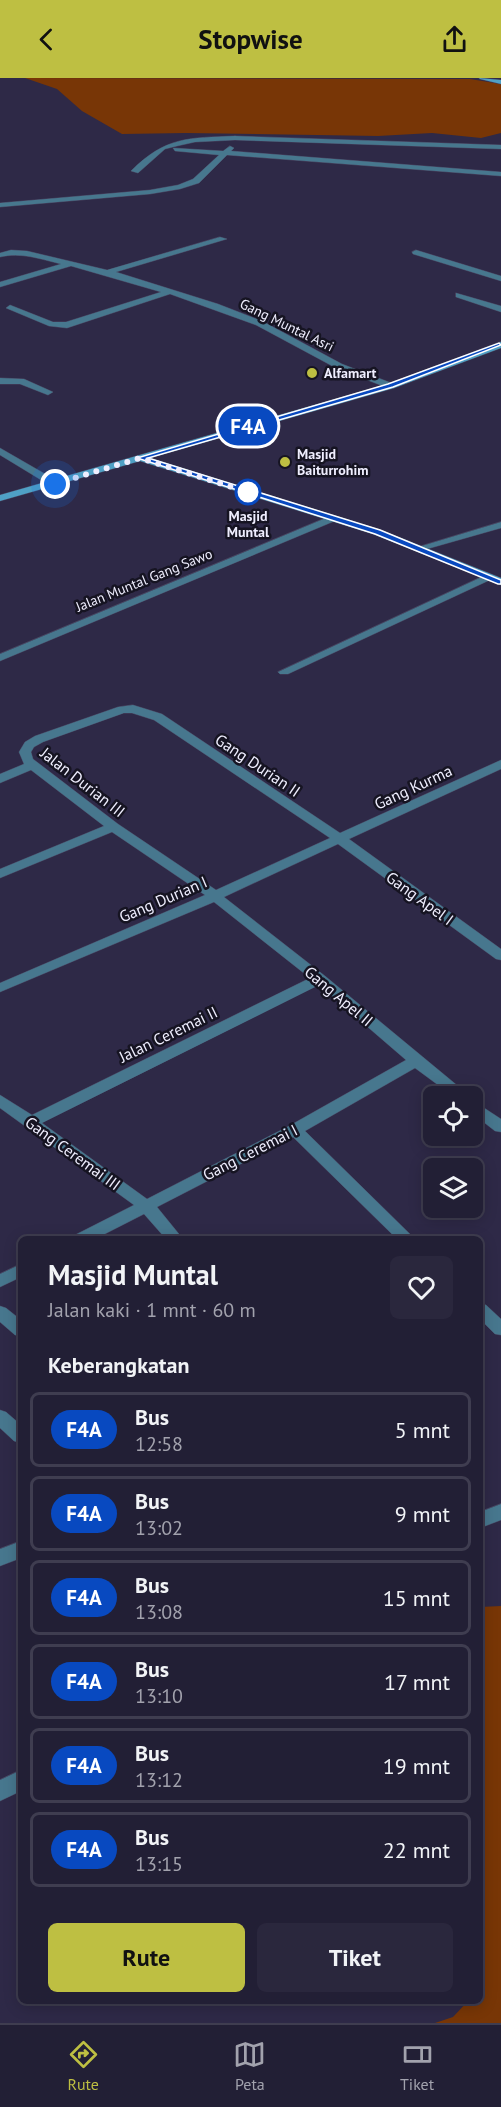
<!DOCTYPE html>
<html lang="id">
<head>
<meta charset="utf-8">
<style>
  body { margin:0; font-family:"PT Sans",sans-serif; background:#2a273d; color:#f1f3f6; height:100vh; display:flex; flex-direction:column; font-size:22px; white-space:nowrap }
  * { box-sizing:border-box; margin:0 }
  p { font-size:20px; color:#a2a2ad }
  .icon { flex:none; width:33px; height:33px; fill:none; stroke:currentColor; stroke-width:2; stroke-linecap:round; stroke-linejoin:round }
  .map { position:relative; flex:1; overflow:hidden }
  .drawer { position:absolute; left:18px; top:1158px; width:465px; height:768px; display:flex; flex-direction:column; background:#221f35; border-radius:9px; box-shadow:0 3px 15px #0003,0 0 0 2px #3f3d50 }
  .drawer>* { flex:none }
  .badge { padding:0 12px; border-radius:20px; font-size:21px; line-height:39px }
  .tools { position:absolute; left:423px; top:1008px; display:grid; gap:12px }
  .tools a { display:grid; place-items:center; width:60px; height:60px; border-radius:9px; background:#221f35; box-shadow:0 3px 15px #0003,0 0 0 2px #3f3d50; font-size:30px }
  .you { position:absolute; width:30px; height:30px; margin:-15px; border:4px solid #fff; border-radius:50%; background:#1a73e8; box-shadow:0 0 0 9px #1a73e833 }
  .map>.badge { position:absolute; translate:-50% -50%; box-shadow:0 0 0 3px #fff }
  h2 { padding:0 30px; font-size:22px; line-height:54px }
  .round { display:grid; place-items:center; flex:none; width:63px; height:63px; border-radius:9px; background:#2a273d }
  .headline { display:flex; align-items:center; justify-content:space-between; height:102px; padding:0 30px }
  h1 { font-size:28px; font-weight:600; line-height:45px }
  .primary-button { display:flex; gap:12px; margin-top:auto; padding:12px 30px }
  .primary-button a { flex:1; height:69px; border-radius:9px; background:#bebf42; color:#111; font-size:24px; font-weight:600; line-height:69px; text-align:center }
  .primary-button a+a { background:#2a273d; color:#f1f3f6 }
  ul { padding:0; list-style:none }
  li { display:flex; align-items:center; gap:18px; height:75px; margin:0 12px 9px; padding:0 18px; border:3px solid #3f3d50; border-radius:9px }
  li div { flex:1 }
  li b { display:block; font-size:22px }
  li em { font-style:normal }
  li .badge { min-width:66px; font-weight:700; text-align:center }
  header { display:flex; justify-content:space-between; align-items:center; height:78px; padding:0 30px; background:#bebf42; color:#111; font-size:27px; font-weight:600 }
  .tab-bar { display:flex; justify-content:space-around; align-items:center; height:84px; border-top:2px solid #3f3d50; background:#221f35; font-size:16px; color:#a2a2ad }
  .tab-bar a { display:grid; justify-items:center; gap:3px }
  .tab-bar .active { color:#bebf42 }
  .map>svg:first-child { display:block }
  .green { fill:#783606 }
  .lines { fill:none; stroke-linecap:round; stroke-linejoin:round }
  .service-casing { stroke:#494561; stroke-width:1 }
  .minor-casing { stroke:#494561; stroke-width:1 }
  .secondary-casing { stroke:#494561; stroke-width:1 }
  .service { fill:#47778e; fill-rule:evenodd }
  .minor { fill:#47778e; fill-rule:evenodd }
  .secondary { fill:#4fa0c5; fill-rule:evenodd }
  .line { fill:#0849c0; stroke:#fff; stroke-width:1.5 }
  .walk { stroke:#efeefe; stroke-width:6; stroke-dasharray:0 10.8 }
  .poi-dot { fill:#bebf42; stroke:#161422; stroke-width:2 }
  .stop-dot { fill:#fff; stroke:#0849c0; stroke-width:3 }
  .labels { text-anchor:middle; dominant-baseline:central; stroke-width:5; stroke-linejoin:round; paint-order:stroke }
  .far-street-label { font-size:14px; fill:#efeefe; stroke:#161422 }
  .far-poi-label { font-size:14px; font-weight:bold; fill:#efeefe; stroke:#161422; text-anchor:start }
  .far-stop-label { font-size:14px; font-weight:bold; fill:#efeefe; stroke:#161422 }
  .street-label { font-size:16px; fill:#efeefe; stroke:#161422 }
</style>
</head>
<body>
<header><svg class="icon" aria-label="back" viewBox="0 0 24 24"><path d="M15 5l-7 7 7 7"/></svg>Stopwise<svg class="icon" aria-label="share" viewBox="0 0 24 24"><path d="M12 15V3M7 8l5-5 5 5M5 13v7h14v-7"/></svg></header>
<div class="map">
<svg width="501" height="1945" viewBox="0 0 501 1945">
  <rect width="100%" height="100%" fill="#2e2947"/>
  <path class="green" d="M 25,0 L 470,1 L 501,6 L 501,55 L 481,60 L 432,55 L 378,58 L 186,55 L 122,56 L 82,33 L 57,11 Z
    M 501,1528 L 501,1945 L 435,1945 L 453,1939 L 468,1923 L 480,1923 L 480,1529 Z"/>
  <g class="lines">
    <defs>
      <path id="service" d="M 235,58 L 501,67 L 501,71 L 235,62 L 195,64 L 177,68 L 165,71 L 138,95 L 131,93 C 166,58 189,60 235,58 Z
        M 230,68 L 234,70 L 231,73 L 501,94 L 501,98 L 227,77 L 199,105 L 180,111 L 150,116 L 0,129 L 0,125 L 150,112 L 178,107 L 193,101 L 219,77 L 175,73 L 173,70 L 223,73 Z"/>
      <path id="minor" d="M 220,159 L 227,161 L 116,194 L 218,226 L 262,243 L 342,286 L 394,306 L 394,310 L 388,310 L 336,290 L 256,247 L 170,216 L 67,250 L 49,248 L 6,230 L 10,227 L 53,244 L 66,244 L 161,214 L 71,188 L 0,209 L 0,204 L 61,186 C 40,181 21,174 0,179 L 0,175 L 11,172 L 27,173 L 107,192 Z
        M 416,172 L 501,198 L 501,203 L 413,176 L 412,174 Z
        M 456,215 L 501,228 L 501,234 L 456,219 Z
        M 0,300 L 24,301 L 53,314 L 48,317 L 20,306 L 0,306 Z
        M 0,370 L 59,404 L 60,406 L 51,408 L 0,377 Z
        M 333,437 L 338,440 L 337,442 L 0,583 L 0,576 Z
        M 501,444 L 501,450 L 420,473 L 415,470 Z
        M 488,496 L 493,499 L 492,501 L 288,596 L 280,596 L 278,594 Z
        M 133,627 L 162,636 L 340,755 L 501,682 L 501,691 L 349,761 L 501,871 L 501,882 L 496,881 L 338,766 L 224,819 L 325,898 L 470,1018 L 453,1018 L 415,990 L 305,1053 L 415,1161 L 397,1161 L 293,1059 L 157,1129 L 183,1161 L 166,1161 L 144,1136 L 95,1161 L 73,1161 L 75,1157 L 134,1127 L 0,1030 L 0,1017 L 32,1037 L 310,900 L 214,824 L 0,914 L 0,905 L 205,817 L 112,754 L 0,800 L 0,791 L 104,748 L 31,692 L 0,705 L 0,696 L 24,686 L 19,674 L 25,664 L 35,658 L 118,629 ZM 124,635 L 132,635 L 154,642 L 330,760 L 216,812 L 118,746 L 33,681 L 31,674 L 34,669 L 43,664 ZM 319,907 L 406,982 L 289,1048 L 147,1121 L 42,1045 Z
        M 472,1022 L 501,1041 L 501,1054 L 495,1053 L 472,1035 Z
        M 21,1186 L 21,1199 L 0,1209 L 0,1196 Z
        M 480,1225 L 486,1227 L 501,1241 L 501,1257 L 495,1256 L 480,1241 Z
        M 0,1228 L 6,1230 L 21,1242 L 21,1258 L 15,1257 L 0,1244 Z
        M 0,1332 L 6,1334 L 21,1347 L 21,1365 L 14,1363 L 0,1350 Z
        M 501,1426 L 501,1442 L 480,1450 L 480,1434 Z
        M 21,1463 L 21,1480 L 0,1488 L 0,1471 Z
        M 21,1692 L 21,1713 L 0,1723 L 0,1702 Z"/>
      <path id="secondary" d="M 479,0 L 501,2 L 501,6 L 480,1 Z
        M 501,264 L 501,270 L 394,310 L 150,380 L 381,452 L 501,500 L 501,507 L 373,456 L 140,383 L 0,423 L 0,417 L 388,306 Z"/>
    </defs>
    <use href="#service" class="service-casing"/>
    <use href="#minor" class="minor-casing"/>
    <use href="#secondary" class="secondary-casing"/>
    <use href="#service" class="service"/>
    <use href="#minor" class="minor"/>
    <use href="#secondary" class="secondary"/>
  </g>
  <path class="line" d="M 499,265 L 501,267 L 393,309 L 148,380 L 380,452 L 501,502 L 501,506 L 498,506 L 375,456 L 137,380 L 388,306 Z"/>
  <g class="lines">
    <path class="walk" d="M 55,406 L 140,380 L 248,414"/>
  </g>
  <g class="poi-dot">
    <circle cx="312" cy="295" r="6"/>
    <circle cx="285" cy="384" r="6"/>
  </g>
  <circle class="stop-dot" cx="248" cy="414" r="12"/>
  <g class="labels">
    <g class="far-street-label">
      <text transform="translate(287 247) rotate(26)">Gang Muntal Asri</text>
      <text transform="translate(144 502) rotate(-22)">Jalan Muntal Gang Sawo</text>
    </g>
    <g class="far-poi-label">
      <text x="324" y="295">Alfamart</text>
      <text x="297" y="376">Masjid<tspan x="297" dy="16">Baiturrohim</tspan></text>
    </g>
    <g class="far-stop-label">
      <text x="248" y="438">Masjid<tspan x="248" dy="16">Muntal</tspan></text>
    </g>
    <g class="street-label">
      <text transform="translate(258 687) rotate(34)">Gang Durian II</text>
      <text transform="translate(83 704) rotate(38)">Jalan Durian III</text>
      <text transform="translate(413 709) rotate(-25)">Gang Kurma</text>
      <text transform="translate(420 820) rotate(36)">Gang Apel I</text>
      <text transform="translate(163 821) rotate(-23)">Gang Durian I</text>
      <text transform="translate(339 918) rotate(40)">Gang Apel II</text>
      <text transform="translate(168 956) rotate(-26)">Jalan Ceremai II</text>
      <text transform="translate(250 1074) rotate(-27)">Gang Ceremai I</text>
      <text transform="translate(73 1075) rotate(36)">Gang Ceremai III</text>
    </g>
  </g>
</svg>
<div class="tools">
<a><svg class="icon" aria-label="locate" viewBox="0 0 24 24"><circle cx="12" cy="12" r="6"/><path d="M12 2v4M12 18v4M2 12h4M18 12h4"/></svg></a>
<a><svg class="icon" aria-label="layers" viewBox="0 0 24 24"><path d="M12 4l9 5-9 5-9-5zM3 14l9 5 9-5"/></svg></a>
</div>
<div class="you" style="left:55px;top:406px"></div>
<b class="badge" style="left:248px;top:348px;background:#0849c0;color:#fff">F4A</b>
<section class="drawer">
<div class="headline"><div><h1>Masjid Muntal</h1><p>Jalan kaki · 1 mnt · 60 m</p></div><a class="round"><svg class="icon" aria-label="heart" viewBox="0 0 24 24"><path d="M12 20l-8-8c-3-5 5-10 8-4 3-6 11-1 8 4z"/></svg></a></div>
<h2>Keberangkatan</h2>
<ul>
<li><span class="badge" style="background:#0849c0;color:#fff">F4A</span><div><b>Bus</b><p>12:58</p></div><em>5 mnt</em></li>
<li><span class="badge" style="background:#0849c0;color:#fff">F4A</span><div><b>Bus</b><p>13:02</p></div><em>9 mnt</em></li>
<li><span class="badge" style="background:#0849c0;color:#fff">F4A</span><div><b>Bus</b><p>13:08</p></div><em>15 mnt</em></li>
<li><span class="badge" style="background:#0849c0;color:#fff">F4A</span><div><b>Bus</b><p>13:10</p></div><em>17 mnt</em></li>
<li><span class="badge" style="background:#0849c0;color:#fff">F4A</span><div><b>Bus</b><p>13:12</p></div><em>19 mnt</em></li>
<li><span class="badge" style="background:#0849c0;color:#fff">F4A</span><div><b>Bus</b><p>13:15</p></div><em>22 mnt</em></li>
</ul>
<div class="primary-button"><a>Rute</a><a>Tiket</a></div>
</section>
</div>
<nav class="tab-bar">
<a class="active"><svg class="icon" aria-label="directions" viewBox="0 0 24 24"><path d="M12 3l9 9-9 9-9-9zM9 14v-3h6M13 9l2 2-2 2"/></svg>Rute</a>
<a><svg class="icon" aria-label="map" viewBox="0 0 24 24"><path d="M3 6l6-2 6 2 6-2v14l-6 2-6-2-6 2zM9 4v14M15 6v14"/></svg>Peta</a>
<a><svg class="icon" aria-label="tickets" viewBox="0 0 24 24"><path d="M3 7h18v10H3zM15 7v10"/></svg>Tiket</a>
</nav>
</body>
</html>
